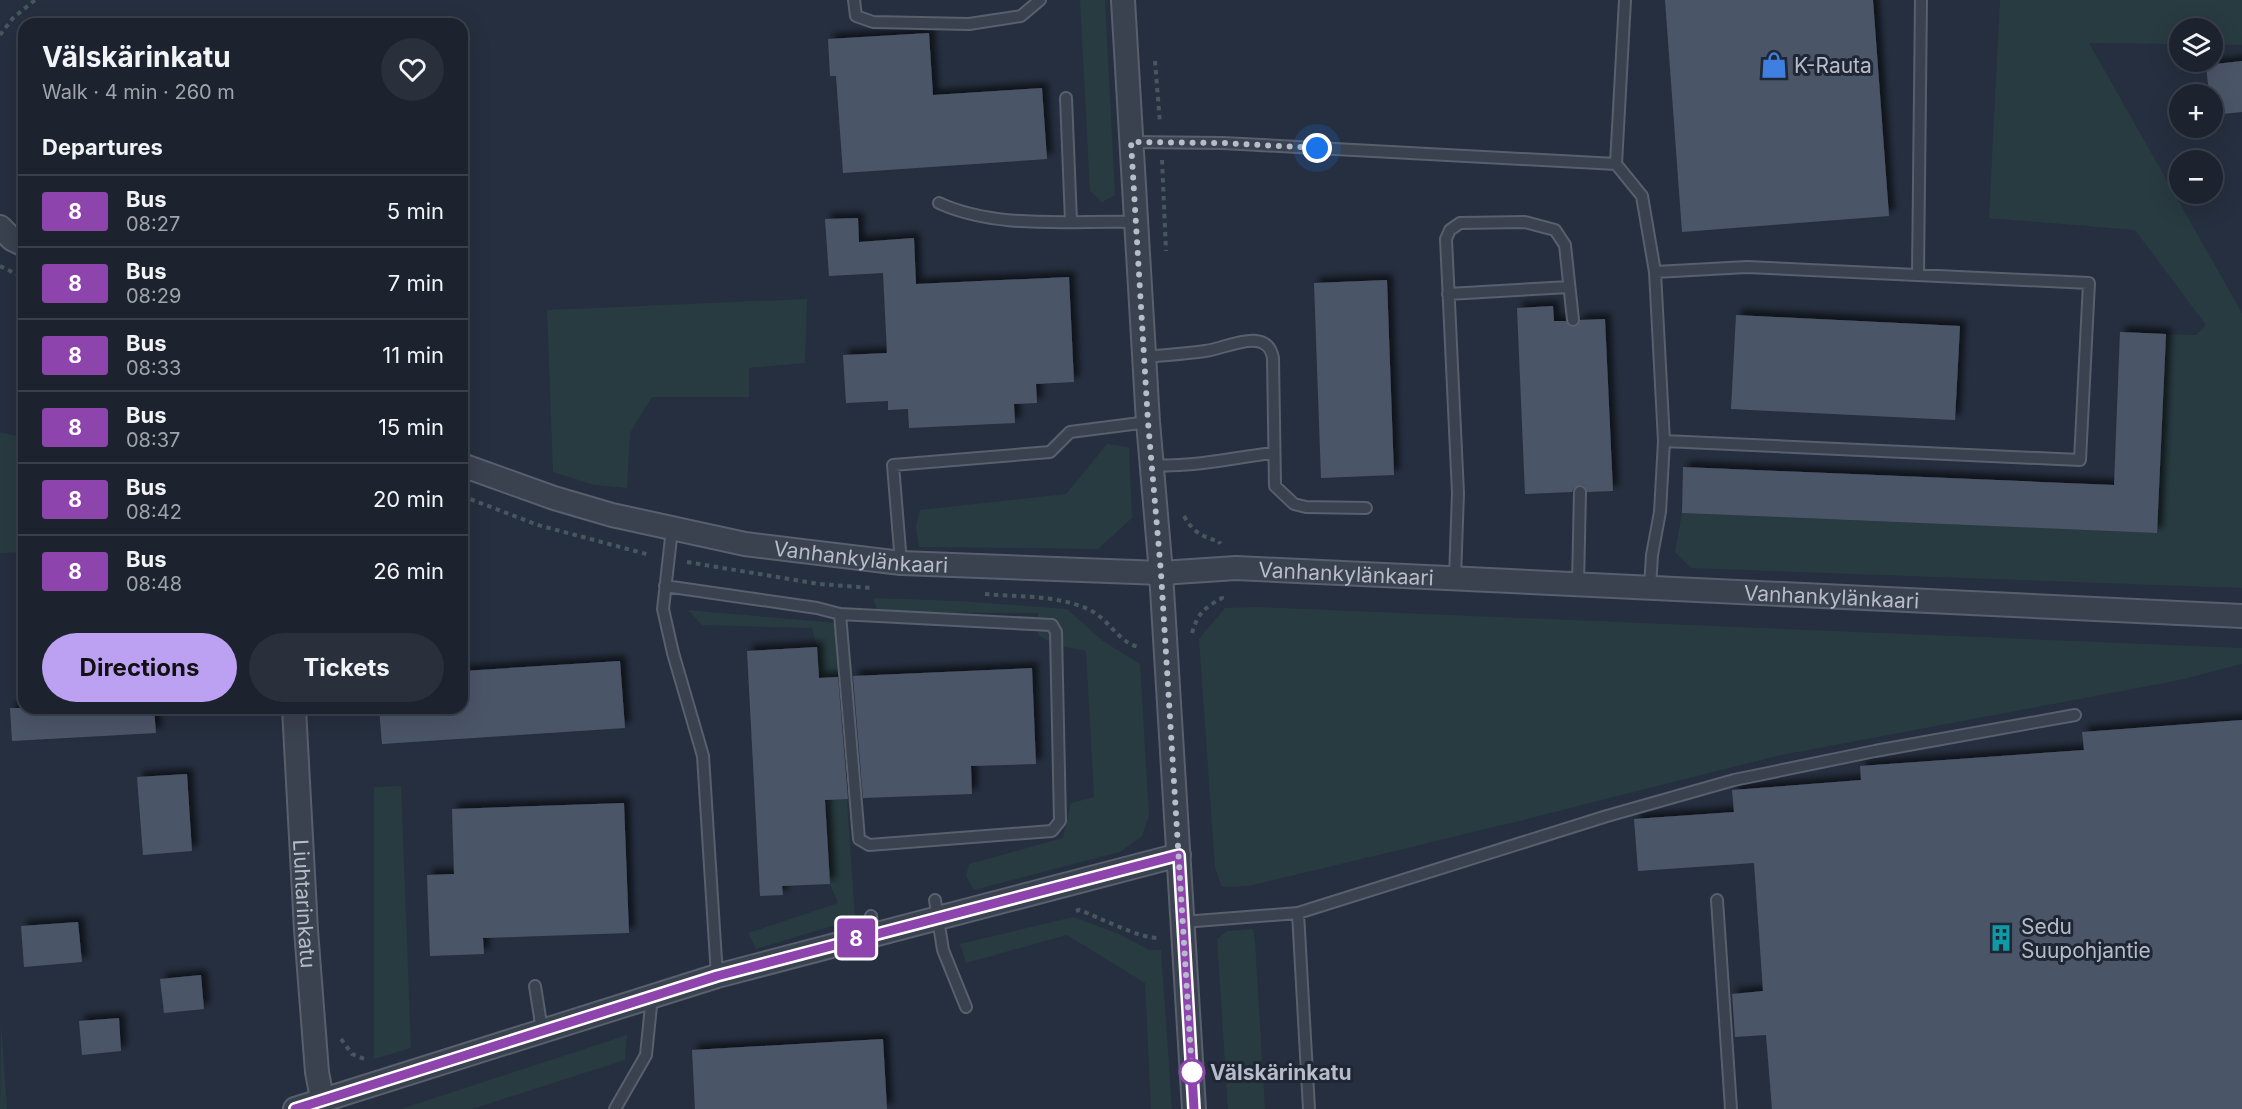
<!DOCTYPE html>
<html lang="en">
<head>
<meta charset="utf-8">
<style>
  body { margin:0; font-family:Inter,sans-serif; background:#292f3b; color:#f1f3f6; height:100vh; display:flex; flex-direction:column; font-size:22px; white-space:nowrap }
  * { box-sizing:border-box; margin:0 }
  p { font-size:20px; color:#a0a4aa }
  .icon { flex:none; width:33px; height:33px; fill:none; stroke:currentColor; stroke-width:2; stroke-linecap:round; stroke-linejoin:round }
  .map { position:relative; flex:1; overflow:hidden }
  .panel { position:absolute; left:18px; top:18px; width:450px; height:696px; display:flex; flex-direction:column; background:#1c232f; border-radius:18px; box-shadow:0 6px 24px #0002,0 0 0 2px #3a404b }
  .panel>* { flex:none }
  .badge { padding:0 12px; border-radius:4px; font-size:21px; line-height:39px }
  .tools { position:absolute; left:2169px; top:18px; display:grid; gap:12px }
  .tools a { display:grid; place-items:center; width:54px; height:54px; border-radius:50%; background:#1c232f; box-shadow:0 6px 24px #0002,0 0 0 2px #3a404b; font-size:30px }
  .you { position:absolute; width:30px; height:30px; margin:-15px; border:4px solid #fff; border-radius:50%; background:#1a73e8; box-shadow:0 0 0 9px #1a73e833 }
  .map>.badge { position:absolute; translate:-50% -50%; box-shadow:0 0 0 3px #fff }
  h2 { padding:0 24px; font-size:22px; line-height:54px }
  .round { display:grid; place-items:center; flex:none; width:63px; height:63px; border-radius:32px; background:#292f3b }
  .head { display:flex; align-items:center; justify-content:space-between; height:102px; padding:0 24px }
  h1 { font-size:28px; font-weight:700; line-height:45px }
  .action { display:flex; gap:12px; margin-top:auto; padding:12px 24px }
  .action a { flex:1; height:69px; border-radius:36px; background:#bca0f2; color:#111; font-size:24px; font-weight:700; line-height:69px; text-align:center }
  .action a+a { background:#292f3b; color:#f1f3f6 }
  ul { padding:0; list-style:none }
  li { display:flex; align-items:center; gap:18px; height:72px; padding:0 24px; border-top:2px solid #3a404b }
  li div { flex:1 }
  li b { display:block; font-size:22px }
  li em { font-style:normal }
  li .badge { min-width:66px; font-weight:700; text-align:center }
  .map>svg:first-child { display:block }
  .green { fill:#283b40 }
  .building { fill:#4c5568; filter:url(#shadow) }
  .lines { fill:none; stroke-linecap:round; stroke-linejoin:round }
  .lane-casing { stroke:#585f6d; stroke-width:14 }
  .street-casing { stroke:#585f6d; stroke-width:26 }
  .path { stroke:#46585d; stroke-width:4; stroke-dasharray:4.5 4.5; stroke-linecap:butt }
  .lane { stroke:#3a414f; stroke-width:10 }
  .street { stroke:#3a414f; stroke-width:22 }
  .line-casing { stroke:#fff; stroke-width:14 }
  .line { stroke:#8e44ad; stroke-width:9 }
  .walk { stroke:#b6bcca; stroke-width:6; stroke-dasharray:0 10.8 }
  .stop-dot { fill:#fff; stroke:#8e44ad; stroke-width:3 }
  .labels { text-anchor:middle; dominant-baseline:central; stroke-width:6; stroke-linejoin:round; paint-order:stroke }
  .poi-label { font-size:21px; fill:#b6bcca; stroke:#1f2634; text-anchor:start }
  .street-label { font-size:21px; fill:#b6bcca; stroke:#1f2634 }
  .stop-label { font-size:21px; font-weight:bold; fill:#b6bcca; stroke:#1f2634; text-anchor:start }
</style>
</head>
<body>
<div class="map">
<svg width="2242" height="1109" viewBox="0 0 2242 1109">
  <defs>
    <filter id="shadow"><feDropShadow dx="5.5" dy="-5.5" stdDeviation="3" flood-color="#0009"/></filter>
  </defs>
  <rect width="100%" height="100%" fill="#262f3f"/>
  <path class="green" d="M 1080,0 L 1105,0 L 1115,195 L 1102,202 L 1090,191 Z
    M 2000,0 L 2242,0 L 2242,45 L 2213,44 L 2212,28 L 2180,28 L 2179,44 L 2089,43 L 2242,313 L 2242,588 L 1691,568 L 1675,552 L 1682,513 L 2157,533 L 2166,334 L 2196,335 L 2206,325 L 2135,230 L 1989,218 Z
    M 807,299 L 805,363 L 749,368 L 749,397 L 652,397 L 630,433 L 627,488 L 594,485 L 553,472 L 547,310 Z
    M 0,432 L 24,438 L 24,552 L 0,553 Z
    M 1107,444 L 1129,447 L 1132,518 L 1098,549 L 919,547 L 916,526 L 920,510 L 1066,494 Z
    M 873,598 L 959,601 L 1067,609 L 1103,641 L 1140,664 L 1149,815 L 1142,836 L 1120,852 L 974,890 L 966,876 L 969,864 L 1063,838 L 1071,803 L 1094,797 L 1086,651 L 1055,645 L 1038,635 L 1038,613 L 878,612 Z
    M 1258,607 L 2242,648 L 2242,664 L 2180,680 L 1777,756 L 1511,823 L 1249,886 L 1222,887 L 1215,867 L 1199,639 L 1225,608 Z
    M 688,610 L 835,623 L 855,919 L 756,949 L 748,933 L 838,903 L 830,884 L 817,647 L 812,628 L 702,625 Z
    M 401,786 L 411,1048 L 374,1059 L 374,787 Z
    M 1073,917 L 1117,933 L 1149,950 L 1161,950 L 1172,1109 L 1151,1109 L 1145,983 L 1067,935 L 966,963 L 960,944 Z
    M 1253,929 L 1255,941 L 1265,1109 L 1228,1109 L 1217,939 L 1227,931 Z
    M 1,1023 L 7,1109 L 0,1109 Z
    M 627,1035 L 625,1060 L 472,1109 L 401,1109 Z"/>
  <path class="building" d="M 1665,0 L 1873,0 L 1889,216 L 1682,232 Z
    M 929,33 L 933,95 L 1042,88 L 1047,159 L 843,173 L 836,76 L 830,76 L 828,39 Z
    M 2242,61 L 2242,112 L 2212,115 L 2212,94 L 2209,94 L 2206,65 Z
    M 858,218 L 859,242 L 914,238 L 916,284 L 1069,277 L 1074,382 L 1036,384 L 1037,403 L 1014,404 L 1015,423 L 909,428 L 908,409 L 888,410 L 888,401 L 846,403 L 843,355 L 887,353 L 883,273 L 829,276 L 825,219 Z
    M 1387,280 L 1394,475 L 1321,478 L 1314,283 Z
    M 1553,306 L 1554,321 L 1566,321 L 1571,327 L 1577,326 L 1580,320 L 1605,319 L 1613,491 L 1587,492 L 1584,486 L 1580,485 L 1574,488 L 1572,492 L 1525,494 L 1517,308 Z
    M 1736,315 L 1960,326 L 1955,420 L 1731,409 Z
    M 2120,332 L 2166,334 L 2157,533 L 1682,513 L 1683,467 L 2114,485 Z
    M 817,647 L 819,678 L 838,677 L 848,799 L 825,800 L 830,884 L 782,886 L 783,895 L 760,896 L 747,651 Z
    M 620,661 L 625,728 L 382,744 L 379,708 L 462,708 L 462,671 Z
    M 1032,668 L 1036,764 L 971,766 L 972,794 L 863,798 L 853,676 Z
    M 10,708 L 154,708 L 156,733 L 12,741 Z
    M 2242,720 L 2242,1109 L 1772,1109 L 1766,1035 L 1735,1037 L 1732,994 L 1763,991 L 1754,863 L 1638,871 L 1634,819 L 1734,812 L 1732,790 L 1861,780 L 1860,766 L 2084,750 L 2082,732 Z
    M 187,774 L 192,851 L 143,855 L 137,777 Z
    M 624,803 L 629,933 L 483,938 L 484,954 L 430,956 L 427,875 L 454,874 L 452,809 Z
    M 78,922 L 82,962 L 24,967 L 21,926 Z
    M 201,975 L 204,1009 L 164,1013 L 160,979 Z
    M 119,1018 L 121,1051 L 82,1055 L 79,1021 Z
    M 883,1039 L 887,1109 L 695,1109 L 692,1050 Z"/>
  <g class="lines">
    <defs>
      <path id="lane" d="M 854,0 L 856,16 L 873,22 L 969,24 L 1021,16 L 1040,0
        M 1066,98 L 1071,221
        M 1131,142 L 1223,143 L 1616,164 L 1625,0
        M 1616,164 L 1642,196 L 1655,272 L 1664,441 L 1660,512 L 1652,555 L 1650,587
        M 939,203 C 998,230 1072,220 1136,222
        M 1655,272 L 1747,267 L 2089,283 L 2080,460 L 1664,441
        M 1918,275 L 1921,0
        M 1448,294 L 1569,287
        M 1144,357 C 1164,355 1185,354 1205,351 C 1225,349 1267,325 1273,358 L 1275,486 L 1294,504 L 1306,507 L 1366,508
        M 1152,465 C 1193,468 1234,457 1274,453
        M 672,529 L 663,609 L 673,653 L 703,756 L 717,976
        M 901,563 L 893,465 L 1050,452 L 1070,432 L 1148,422
        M 1455,578 L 1458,493 L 1446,239 L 1450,230 L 1460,223 L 1525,222 L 1555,230 L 1565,245 L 1573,320
        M 1578,584 L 1580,492
        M 665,586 L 817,608 L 840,614 L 1052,625 L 1056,632 L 1060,821 L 1052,831 L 869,845 L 859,839 L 840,614
        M 935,900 L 943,950 L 966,1007
        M 1717,900 L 1731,1109
        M 1298,913 L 1309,1109
        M 871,916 L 873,934
        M 1183,922 L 1298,913 L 1607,816 L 1734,780 L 1875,751 L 2075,715
        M 535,986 L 542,1030
        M 615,1109 L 646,1055 L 652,996"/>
      <g id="street">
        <path d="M 1123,0 L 1148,422 L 1161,573 L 1194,1109"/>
        <path d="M 0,227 L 12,239 L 24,245"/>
        <path id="s1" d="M 462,465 L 554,498 L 612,515 L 745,544 L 901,563 L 1161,573 L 1236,568 L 2242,616"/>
        <path id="s2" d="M 294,708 L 306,930 L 317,1072 L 322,1099"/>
        <path d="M 295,1109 L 717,976 L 1179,855"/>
      </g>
    </defs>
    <use href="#lane" class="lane-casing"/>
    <use href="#street" class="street-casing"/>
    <path class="path" d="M 0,35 L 13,18 L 35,0
      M 1155,61 L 1160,123
      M 1162,160 L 1166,251
      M 0,266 L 24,278
      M 462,496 L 538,525 L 650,555
      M 1184,516 C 1192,531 1203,538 1219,541 L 1220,544
      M 687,562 L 819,584 L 872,588
      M 985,594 C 1019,597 1059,595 1090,610 C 1110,620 1121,646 1141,647
      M 1192,633 C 1198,613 1204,608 1222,598 L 1222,594
      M 1076,911 L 1079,910 C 1099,917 1140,939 1159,938
      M 341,1039 L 352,1054 L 367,1060"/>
    <use href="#lane" class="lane"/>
    <use href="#street" class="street"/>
  </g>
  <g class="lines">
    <defs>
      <path id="line" d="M 295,1109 L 717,976 L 1179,855 L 1194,1109"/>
    </defs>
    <use href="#line" class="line-casing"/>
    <use href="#line" class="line"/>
    <path class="walk" d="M 1192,1072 L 1161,573 L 1148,422 L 1131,142 L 1223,143 L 1317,148"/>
  </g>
  <defs>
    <symbol id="shop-bare" viewBox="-9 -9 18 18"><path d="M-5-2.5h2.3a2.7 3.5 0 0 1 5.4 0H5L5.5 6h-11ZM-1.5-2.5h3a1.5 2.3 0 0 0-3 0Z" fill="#3f7fe0" stroke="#1f2634" stroke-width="2.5" paint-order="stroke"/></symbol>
    <symbol id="building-bare" viewBox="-9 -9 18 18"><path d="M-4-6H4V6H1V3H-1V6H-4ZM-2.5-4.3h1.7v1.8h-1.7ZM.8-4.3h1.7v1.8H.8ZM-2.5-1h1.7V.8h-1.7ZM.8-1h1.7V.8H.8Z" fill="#0f9aa8" stroke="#1f2634" stroke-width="2.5" paint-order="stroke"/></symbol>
  </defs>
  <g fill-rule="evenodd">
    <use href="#shop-bare" x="1755" y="46" width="38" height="38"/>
    <use href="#building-bare" x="1982" y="919" width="38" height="38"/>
  </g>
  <circle class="stop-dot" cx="1192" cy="1072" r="12"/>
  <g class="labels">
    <g class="poi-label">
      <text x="1794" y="65">K-Rauta</text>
      <text x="2021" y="926">Sedu<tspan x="2021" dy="24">Suupohjantie</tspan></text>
    </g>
    <g class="street-label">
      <text stroke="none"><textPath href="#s1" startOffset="411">Vanhankylänkaari</textPath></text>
      <text stroke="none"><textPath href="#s1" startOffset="897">Vanhankylänkaari</textPath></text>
      <text stroke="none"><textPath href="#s1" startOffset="1383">Vanhankylänkaari</textPath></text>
      <text stroke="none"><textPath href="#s2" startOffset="196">Liuhtarinkatu</textPath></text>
    </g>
    <g class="stop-label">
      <text x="1210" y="1072">Välskärinkatu</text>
    </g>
  </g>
</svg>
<div class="tools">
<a><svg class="icon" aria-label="layers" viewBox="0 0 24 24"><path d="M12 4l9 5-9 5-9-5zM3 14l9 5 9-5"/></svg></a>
<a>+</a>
<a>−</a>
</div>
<div class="you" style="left:1317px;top:148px"></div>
<b class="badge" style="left:856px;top:938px;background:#8e44ad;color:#fff">8</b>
<section class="panel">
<div class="head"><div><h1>Välskärinkatu</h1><p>Walk · 4 min · 260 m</p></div><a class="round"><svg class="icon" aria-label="heart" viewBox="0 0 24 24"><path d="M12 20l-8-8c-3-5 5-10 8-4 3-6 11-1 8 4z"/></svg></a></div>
<h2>Departures</h2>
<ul>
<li><span class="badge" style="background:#8e44ad;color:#fff">8</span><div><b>Bus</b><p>08:27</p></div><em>5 min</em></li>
<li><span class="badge" style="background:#8e44ad;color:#fff">8</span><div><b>Bus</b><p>08:29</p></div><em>7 min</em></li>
<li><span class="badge" style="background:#8e44ad;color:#fff">8</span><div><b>Bus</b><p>08:33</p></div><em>11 min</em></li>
<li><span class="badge" style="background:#8e44ad;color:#fff">8</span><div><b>Bus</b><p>08:37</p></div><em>15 min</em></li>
<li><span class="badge" style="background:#8e44ad;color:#fff">8</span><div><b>Bus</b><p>08:42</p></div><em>20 min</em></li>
<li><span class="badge" style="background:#8e44ad;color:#fff">8</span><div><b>Bus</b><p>08:48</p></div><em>26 min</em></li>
</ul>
<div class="action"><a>Directions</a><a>Tickets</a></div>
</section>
</div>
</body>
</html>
